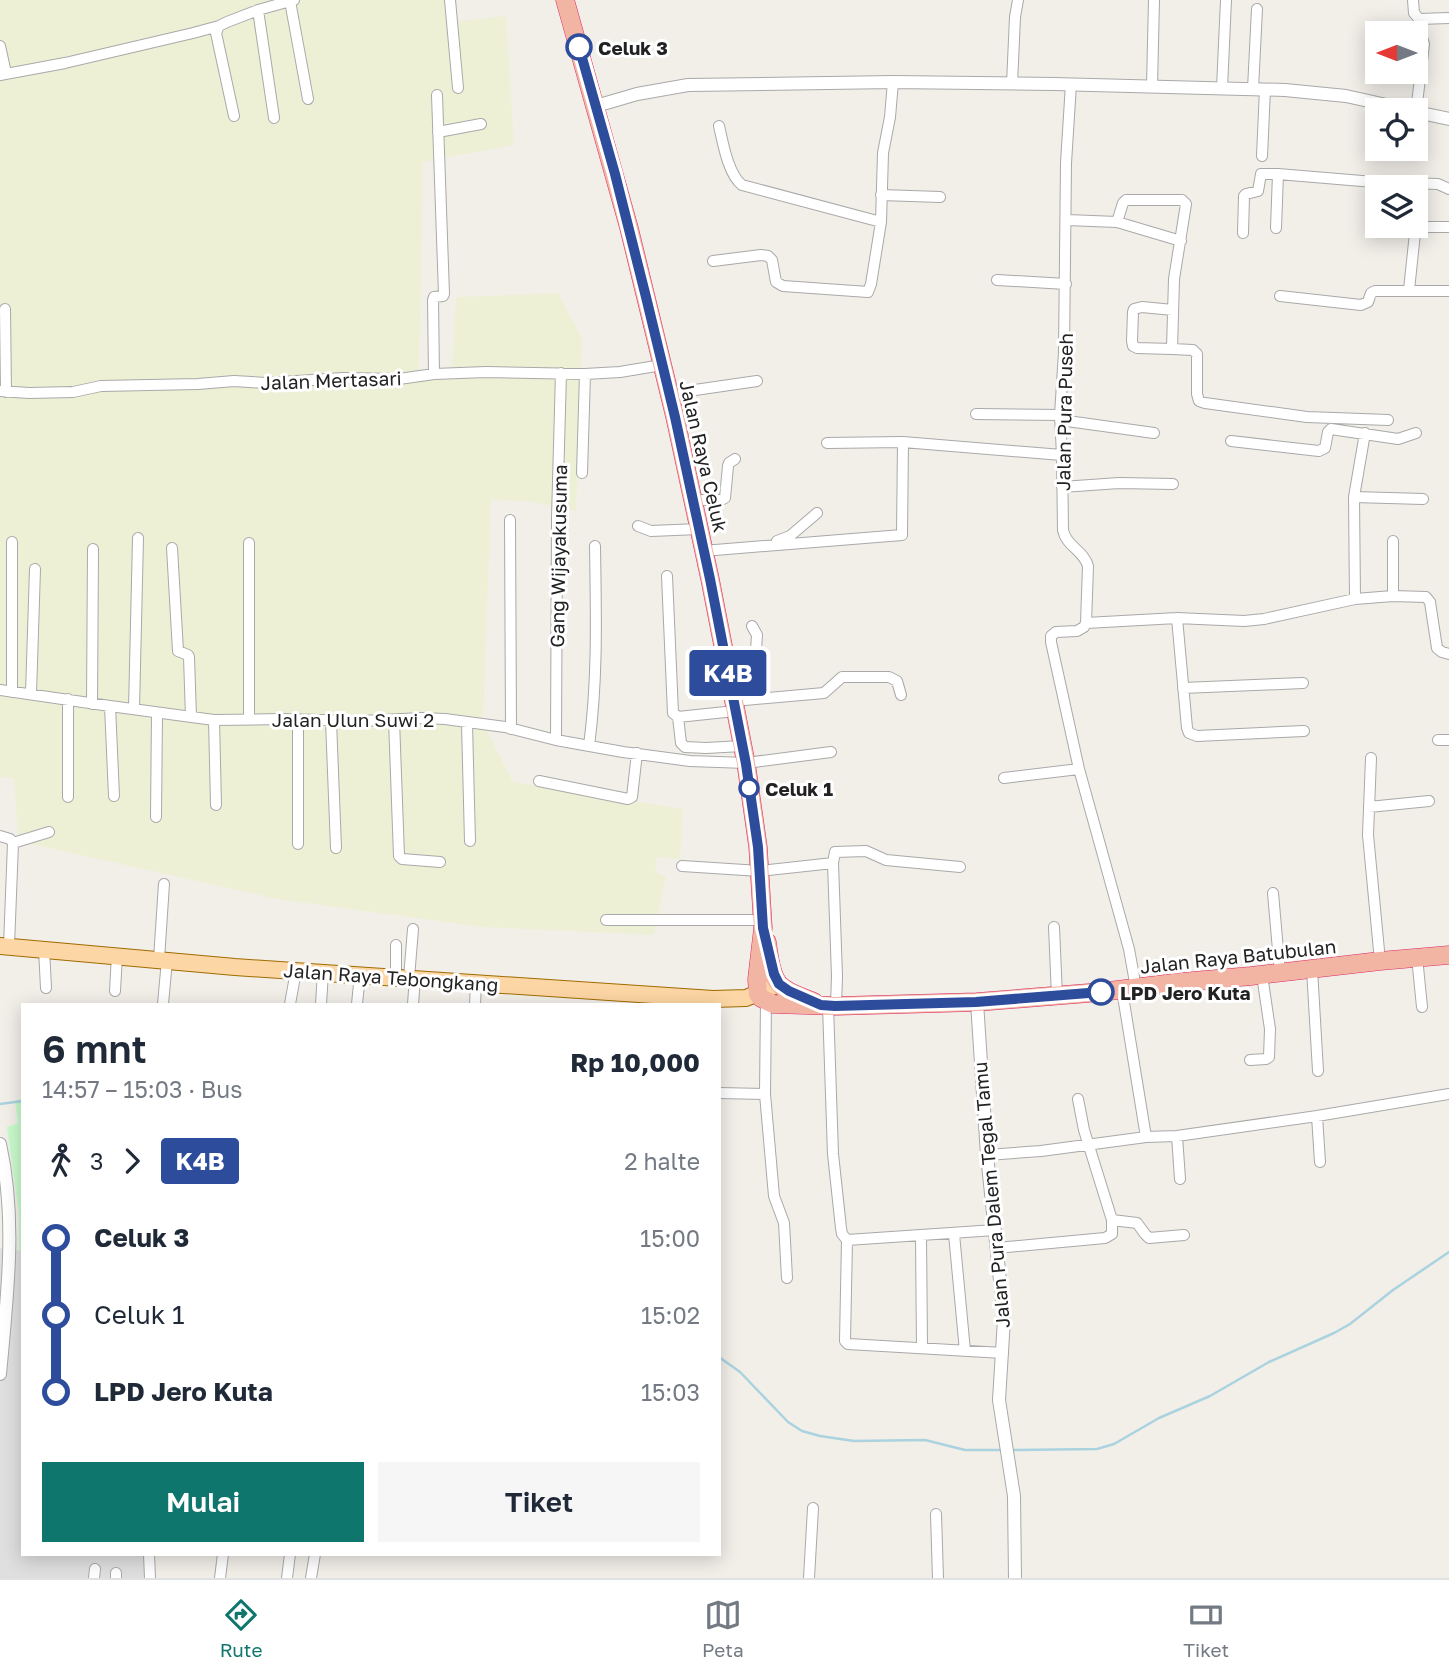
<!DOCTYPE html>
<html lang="id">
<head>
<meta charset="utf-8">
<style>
  body { margin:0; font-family:"Golos Text",sans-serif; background:#f6f6f7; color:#1f2937; height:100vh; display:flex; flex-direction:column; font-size:26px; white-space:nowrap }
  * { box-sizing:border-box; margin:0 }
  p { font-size:23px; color:#747a83 }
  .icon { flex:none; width:38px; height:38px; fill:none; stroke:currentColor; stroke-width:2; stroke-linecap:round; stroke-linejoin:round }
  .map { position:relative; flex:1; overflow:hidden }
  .details { position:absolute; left:21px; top:1003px; width:700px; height:553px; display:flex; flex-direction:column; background:#fff; border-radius:0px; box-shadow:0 4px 18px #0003 }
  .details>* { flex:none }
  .badge { padding:0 14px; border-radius:5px; font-size:24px; line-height:46px }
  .needle { width:46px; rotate:270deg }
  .controls { position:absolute; left:1365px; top:21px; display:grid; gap:14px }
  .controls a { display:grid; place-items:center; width:63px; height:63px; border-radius:0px; background:#fff; box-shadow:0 4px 18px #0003; font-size:35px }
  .map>.badge { position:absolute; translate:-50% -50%; box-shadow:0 0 0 4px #fff }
  .legs { display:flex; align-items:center; gap:10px; height:77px; padding:0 21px; font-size:23px }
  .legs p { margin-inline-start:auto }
  .summary { display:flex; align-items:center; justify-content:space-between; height:119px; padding:0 21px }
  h1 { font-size:38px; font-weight:600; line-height:52px }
  .primary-button { display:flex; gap:14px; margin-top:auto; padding:14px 21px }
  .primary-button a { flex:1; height:80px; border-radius:0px; background:#0f766e; color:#fff; font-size:28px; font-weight:600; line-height:80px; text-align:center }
  .primary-button a+a { background:#f6f6f7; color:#1f2937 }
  ul { padding:0 21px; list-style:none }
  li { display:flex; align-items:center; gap:24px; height:77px; font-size:26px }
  li i { display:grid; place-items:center; width:10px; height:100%; margin:0 9px; background:currentColor }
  li i::after { content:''; width:18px; height:18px; margin:-9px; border:5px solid; border-radius:50%; background:#fff }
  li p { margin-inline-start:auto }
  li:first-child i { background:linear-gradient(#0000 50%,currentColor 0) }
  li:last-child i { background:linear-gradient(currentColor 50%,#0000 0) }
  .tabs { display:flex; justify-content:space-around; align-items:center; height:98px; border-top:2px solid #e0e1e3; background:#fff; font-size:19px; color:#747a83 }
  .tabs a { display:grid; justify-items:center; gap:4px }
  .tabs .selected { color:#0f766e }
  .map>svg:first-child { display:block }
  .residential { fill:#e0dfdf }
  .farmland { fill:#eef0d5 }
  .park { fill:#c8facc }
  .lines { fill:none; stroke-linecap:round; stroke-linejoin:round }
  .stream { stroke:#aad3df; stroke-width:2.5 }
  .minor-casing { stroke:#a9a9a9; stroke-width:12 }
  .tertiary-casing { stroke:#a9a9a9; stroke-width:14 }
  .primary-casing { stroke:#a06b00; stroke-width:18 }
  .trunk-casing { stroke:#dc2a67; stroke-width:19 }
  .minor { stroke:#fff; stroke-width:10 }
  .tertiary { stroke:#fff; stroke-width:12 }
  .primary { stroke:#fcd6a4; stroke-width:16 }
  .trunk { stroke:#f2b4a3; stroke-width:18 }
  .line-1-casing { stroke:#fff; stroke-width:16 }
  .line-1 { stroke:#2d4c9c; stroke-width:10 }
  .stop-1-dot { fill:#fff; stroke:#2d4c9c; stroke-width:3.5 }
  .labels { text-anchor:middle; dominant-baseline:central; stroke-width:6; stroke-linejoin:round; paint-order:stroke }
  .stop-label { font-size:19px; font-weight:bold; fill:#222; stroke:#fff; text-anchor:start }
  .street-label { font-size:19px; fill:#222; stroke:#fff }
</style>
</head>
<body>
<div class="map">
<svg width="1449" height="1578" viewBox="0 0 1449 1578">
  <rect width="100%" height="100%" fill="#f2efe9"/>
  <path class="residential" d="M 0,1248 L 23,1251 L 23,1554 L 153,1554 L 155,1578 L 0,1578 Z"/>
  <path class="farmland" d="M 0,0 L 449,0 L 451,22 L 506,16 L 514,145 L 423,162 L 419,371 L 452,368 L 456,297 L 558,293 L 582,339 L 576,511 L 533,502 L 491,499 L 483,723 L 513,782 L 683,809 L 680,859 L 657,857 L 655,872 L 666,877 L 654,935 L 483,927 L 277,899 L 18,841 L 14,779 L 0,777 Z"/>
  <path class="park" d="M 23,1099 L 23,1251 L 19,1250 L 19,1214 L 7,1127 L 18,1123 L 15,1100 Z"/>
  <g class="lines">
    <path class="stream" d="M 0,1104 L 23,1101
      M 719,1357 L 740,1372 L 788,1422 L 802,1431 L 820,1436 L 854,1441 L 925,1440 L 965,1450 L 1003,1450
      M 1010,1450 L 1097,1449 L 1114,1444 L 1159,1418 L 1210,1396 L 1269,1362 L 1334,1333 L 1350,1324 L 1393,1290 L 1449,1252"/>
    <defs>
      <path id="minor" d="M 450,0 L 458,88
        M 1413,0 L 1414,13 L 1419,19 L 1449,18
        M 290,1 L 308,99
        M 258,10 L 274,118
        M 219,26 L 216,33 L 234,116
        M 1416,36 L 1422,38 L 1424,44 L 1416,112
        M 0,46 L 6,73
        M 0,75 L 65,63 L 193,33 L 219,26 L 227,22 L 258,10 L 294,0
        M 1012,84 L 1015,17 L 1018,0
        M 1071,84 L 1066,163 L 1064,352 L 1060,415 L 1062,455 L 1063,530 C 1066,546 1084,551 1088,566 L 1086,623 L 1084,627 L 1077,631 L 1056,632 L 1051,636 L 1051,642 L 1079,769 L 1129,949 L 1136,988
        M 1152,86 L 1154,0
        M 1222,88 L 1226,0
        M 1253,89 L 1257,9
        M 719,126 C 723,143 728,174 742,185 L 881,222
        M 438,132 L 481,124
        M 1262,156 L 1265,89
        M 881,195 L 940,197
        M 1067,220 L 1117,222 L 1181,241
        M 1117,222 L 1123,203 L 1126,200 L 1182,200 L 1186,204 L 1174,279 L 1172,349 L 1193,350 L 1197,354 L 1197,394 L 1199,401 L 1205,403 L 1307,417 L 1388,420
        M 1276,228 L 1278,174 L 1374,182 L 1438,184 L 1449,189
        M 1243,233 L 1244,196 L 1246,194 L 1258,191 L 1261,174 L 1278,174
        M 713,261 L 761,255 L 768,256 L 772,260 L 776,282 L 783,286 L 868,292 L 871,284 L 881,222 L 883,153 L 890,117 L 893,82
        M 997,280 L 1066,284
        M 1409,290 L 1415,233 L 1417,229 L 1421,227 L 1449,227
        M 1280,296 L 1361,305 L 1368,302 L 1371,293 L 1375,291 L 1449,291
        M 5,309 L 6,392
        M 1172,349 L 1137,348 L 1133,346 L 1132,341 L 1133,312 L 1134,309 L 1142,307 L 1173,310
        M 434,374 L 433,300 L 434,297 L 443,296 L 444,294 L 437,95
        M 0,391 L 29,393 L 73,392 L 101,386 L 198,384 L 234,381 L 266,383 L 343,378 L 399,379 L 434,374 L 486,372 L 585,374 L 620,372 L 662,365
        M 670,397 L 695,390 L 757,381
        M 976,414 L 1060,415
        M 1060,420 L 1154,433
        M 1231,441 L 1319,451 L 1325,448 L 1328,432 L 1331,429 L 1398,439 L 1416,433
        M 827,443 L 903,442
        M 582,473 L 585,374
        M 1062,487 L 1119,483 L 1173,484
        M 1354,497 L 1423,499
        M 693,500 L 721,500 L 725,498 L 728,466 L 729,463 L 735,459
        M 510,520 L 511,729
        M 638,526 L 651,531 L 699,529
        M 777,541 L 790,536 L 817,513
        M 1393,541 L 1393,596
        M 249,543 L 249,719
        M 172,548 L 178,651 L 188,655 L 189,657 L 191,717
        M 703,551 L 902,535 L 903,442 L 1062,455
        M 667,576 L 673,713 L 678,717 L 735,711
        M 1355,599 L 1354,497 L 1365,433
        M 1177,618 L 1187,728 L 1189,733 L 1197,736 L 1304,731
        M 1086,623 L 1177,618 L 1244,621 L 1264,619 L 1355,599 L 1393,596 L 1426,597 L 1430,602 L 1437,648 L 1442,652 L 1449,654
        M 731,657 L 752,653 L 756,650 L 757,635 L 752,626
        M 1183,688 L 1303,683
        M 0,690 L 110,706 L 214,720 L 282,719 L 361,721 L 422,718 L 445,719 L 505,727 L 556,740 L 623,752 L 690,761 L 746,763 L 831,752
        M 12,692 L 12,542
        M 31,694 L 35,569
        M 68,699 L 68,797
        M 734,701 L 824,693 L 842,677 L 889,677 L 897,681 L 901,695
        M 92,704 L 93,549
        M 110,706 L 114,796
        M 134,709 L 138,538
        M 678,717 L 681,743 L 685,747 L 706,748 L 742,746
        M 214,720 L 216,805
        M 394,720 L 399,856 L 402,859 L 440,862
        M 331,721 L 336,848
        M 467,724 L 470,841
        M 556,740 L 557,518 L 561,373
        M 1438,740 L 1449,740
        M 589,746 C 598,677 596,614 595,546
        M 1371,758 L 1368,835 L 1380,961
        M 1004,778 L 1079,769
        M 539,781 L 628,799 L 632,797 L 637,753
        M 1369,807 L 1429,801
        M 156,817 L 157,713
        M 0,836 L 10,839 L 13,843
        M 13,843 L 49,832
        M 298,844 L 298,720
        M 682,866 L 760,871 L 833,863
        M 1273,893 L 1280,973
        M 606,920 L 763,920
        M 1054,927 L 1057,996
        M 396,945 L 396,977
        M 9,946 L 13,843
        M 44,949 L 46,988
        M 1417,957 L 1422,1007
        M 159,959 L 164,884
        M 1312,969 L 1318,1071
        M 409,978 L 413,929
        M 1122,990 L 1146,1137
        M 115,991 L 117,955
        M 766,1001 L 765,1094 L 774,1196 L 784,1223 L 787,1278
        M 163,1004 L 167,960
        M 290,1004 L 296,971
        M 321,1004 L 323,972
        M 357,1004 L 360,974
        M 413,1004 L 415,978
        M 475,1004 L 476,984
        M 828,1006 L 833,1154 L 841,1228 L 842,1234 L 847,1240 L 845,1341 L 848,1344 L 1003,1353
        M 836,1006 L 837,976 L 833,863 L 835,852 L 866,851 L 886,860 L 960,867
        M 1250,1060 L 1266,1059 L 1269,1057 L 1270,1029 L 1262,975
        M 719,1093 L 765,1094
        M 1317,1116 L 1320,1162
        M 1177,1136 L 1180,1179
        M 987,1155 L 1041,1151 L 1146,1137 L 1177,1136 L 1317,1116 L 1449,1094
        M 1112,1220 L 1137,1223 L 1145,1234 L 1149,1238 L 1184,1235
        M 954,1234 L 965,1351
        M 921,1236 L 922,1348
        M 847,1240 L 995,1230
        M 997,1248 L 1105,1238 L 1112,1234 L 1112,1220 L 1084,1130 L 1078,1099
        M 936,1514 L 938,1578
        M 149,1554 L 150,1578
        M 94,1578 L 95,1569
        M 116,1578 L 116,1573
        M 220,1578 L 223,1554
        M 287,1578 L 290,1554
        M 311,1578 L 315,1554
        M 809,1578 L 813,1508"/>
      <path id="tertiary" d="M 596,106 L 637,94 L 688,85 L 893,82 L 1054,84 L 1285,90 L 1346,96 L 1409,110
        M 1416,112 L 1449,119
        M 977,1002 L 987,1155 L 1004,1319 L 999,1400 L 1014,1496 L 1015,1578
        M 0,1144 C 17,1220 7,1297 0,1374"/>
      <path id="primary" d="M 0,946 L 235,967 L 713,999 L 746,998 L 779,984"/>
      <path id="trunk" d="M 565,0 L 629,228 L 675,417 L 710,579 L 746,763 L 758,847 L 763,928 L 757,979 L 758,994 L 761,998 L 773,1004 L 836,1006 L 977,1002 L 1101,992 L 1182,982 L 1251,976 L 1380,961 L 1449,955
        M 767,942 C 769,954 770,974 779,984 C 787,993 803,997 814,1002"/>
    </defs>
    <use href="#minor" class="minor-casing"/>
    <use href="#tertiary" class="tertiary-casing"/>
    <use href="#primary" class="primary-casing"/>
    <use href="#trunk" class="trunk-casing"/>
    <use href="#minor" class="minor"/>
    <use href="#tertiary" class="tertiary"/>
    <use href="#primary" class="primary"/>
    <use href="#trunk" class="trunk"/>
  </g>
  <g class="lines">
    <defs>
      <path id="line-1" d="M 579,47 L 615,174 L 646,297 L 675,417 L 710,579 L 746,764 L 758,847 L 763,928 L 774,974 L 779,984 L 789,991 L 821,1005 L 835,1006 L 976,1002 L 1101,992"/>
    </defs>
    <use href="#line-1" class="line-1-casing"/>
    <use href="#line-1" class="line-1"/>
  </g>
  <g class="stop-1-dot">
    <circle cx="579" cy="47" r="12"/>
    <circle cx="749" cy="788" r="9"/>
    <circle cx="1101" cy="992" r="12"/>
  </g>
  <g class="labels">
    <g class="stop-label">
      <text x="598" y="47">Celuk 3</text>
      <text x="765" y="788">Celuk 1</text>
      <text x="1120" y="992">LPD Jero Kuta</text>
    </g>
    <g class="street-label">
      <text transform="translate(331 380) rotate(-2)">Jalan Mertasari</text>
      <text transform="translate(1064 412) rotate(-89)">Jalan Pura Puseh</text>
      <text transform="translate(704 456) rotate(77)">Jalan Raya Celuk</text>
      <text transform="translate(558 556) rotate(-89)">Gang Wijayakusuma</text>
      <text x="353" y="719">Jalan Ulun Suwi 2</text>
      <text transform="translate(1238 956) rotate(-6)">Jalan Raya Batubulan</text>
      <text transform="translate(391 977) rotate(4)">Jalan Raya Tebongkang</text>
      <text transform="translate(991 1195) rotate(-95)">Jalan Pura Dalem Tegal Tamu</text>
    </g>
  </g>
</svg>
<div class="controls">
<a><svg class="needle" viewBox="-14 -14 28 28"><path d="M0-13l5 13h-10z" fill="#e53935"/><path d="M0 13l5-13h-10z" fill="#747a83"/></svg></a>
<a><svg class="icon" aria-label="locate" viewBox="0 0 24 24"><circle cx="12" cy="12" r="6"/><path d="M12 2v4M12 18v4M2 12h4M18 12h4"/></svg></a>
<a><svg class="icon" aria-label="layers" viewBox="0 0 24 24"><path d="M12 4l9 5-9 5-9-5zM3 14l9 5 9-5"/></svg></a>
</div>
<b class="badge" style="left:728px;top:673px;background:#2d4c9c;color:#fff">K4B</b>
<section class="details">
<div class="summary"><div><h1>6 mnt</h1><p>14:57 – 15:03 · Bus</p></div><b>Rp 10,000</b></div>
<div class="legs"><svg class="icon" aria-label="walk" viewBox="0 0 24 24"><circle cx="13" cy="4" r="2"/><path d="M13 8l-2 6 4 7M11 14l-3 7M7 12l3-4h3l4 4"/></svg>3<svg class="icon" aria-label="forward" viewBox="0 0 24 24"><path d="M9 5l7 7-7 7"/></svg><b class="badge" style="background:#2d4c9c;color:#fff">K4B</b><p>2 halte</p></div>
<ul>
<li><i style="color:#2d4c9c"></i><b>Celuk 3</b><p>15:00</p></li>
<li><i style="color:#2d4c9c"></i><span>Celuk 1</span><p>15:02</p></li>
<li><i style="color:#2d4c9c"></i><b>LPD Jero Kuta</b><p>15:03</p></li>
</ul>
<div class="primary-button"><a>Mulai</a><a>Tiket</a></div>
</section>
</div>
<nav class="tabs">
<a class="selected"><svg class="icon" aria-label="directions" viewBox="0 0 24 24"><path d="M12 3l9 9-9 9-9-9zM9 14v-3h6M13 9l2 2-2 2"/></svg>Rute</a>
<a><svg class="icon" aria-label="map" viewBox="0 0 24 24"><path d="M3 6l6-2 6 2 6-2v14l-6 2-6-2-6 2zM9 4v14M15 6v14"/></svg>Peta</a>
<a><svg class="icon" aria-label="tickets" viewBox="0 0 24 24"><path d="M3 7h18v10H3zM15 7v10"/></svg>Tiket</a>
</nav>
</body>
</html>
